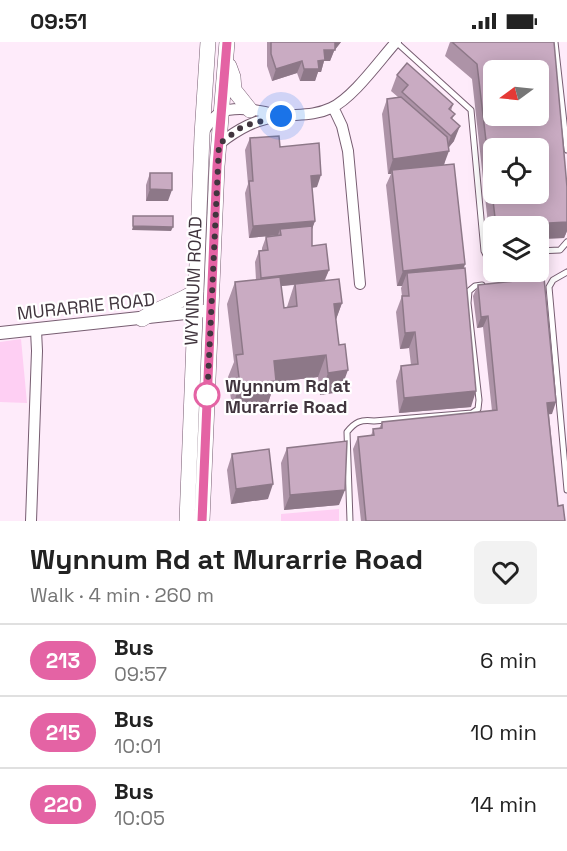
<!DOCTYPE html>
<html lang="en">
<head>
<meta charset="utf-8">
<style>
  body { margin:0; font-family:"Space Grotesk",sans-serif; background:#f2f2f2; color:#222; height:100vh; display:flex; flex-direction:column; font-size:22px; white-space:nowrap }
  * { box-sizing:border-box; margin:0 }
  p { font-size:20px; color:#767676 }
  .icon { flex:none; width:33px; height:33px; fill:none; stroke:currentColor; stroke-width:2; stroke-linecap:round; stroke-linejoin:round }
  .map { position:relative; height:479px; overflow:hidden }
  .side { display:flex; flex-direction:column; background:#fff; flex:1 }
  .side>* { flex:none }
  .badge { padding:0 12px; border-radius:20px; font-size:21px; line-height:39px }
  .needle { width:39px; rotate:255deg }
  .buttons { position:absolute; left:483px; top:18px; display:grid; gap:12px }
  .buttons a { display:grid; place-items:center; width:66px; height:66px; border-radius:9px; background:#fff; box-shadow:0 3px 15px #0003; font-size:30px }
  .you { position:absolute; width:30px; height:30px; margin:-15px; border:4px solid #fff; border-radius:50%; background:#1a73e8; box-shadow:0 0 0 9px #1a73e833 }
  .map>.badge { position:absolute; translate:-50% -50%; box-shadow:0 0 0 3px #fff }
  .round { display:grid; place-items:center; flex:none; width:63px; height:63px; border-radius:9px; background:#f2f2f2 }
  .headline { display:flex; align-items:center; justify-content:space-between; height:102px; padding:0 30px }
  h1 { font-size:28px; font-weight:800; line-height:45px }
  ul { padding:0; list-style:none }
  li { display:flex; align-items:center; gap:18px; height:72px; padding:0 30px; border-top:2px solid #e0e0e0 }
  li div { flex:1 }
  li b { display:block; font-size:22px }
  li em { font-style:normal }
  li .badge { min-width:66px; font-weight:700; text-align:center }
  .status { display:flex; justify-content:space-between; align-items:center; height:42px; padding:0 30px; background:#fff; direction:ltr }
  .status svg { height:16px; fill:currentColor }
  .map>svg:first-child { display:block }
  .green { fill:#fecff3 }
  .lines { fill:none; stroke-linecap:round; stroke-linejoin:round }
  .service-casing { stroke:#775d71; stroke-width:7 }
  .minor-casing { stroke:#775d71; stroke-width:12 }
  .tertiary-casing { stroke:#775d71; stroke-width:14 }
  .primary-casing { stroke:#775d71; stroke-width:16 }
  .service { stroke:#fff; stroke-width:5 }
  .minor { stroke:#fff; stroke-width:10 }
  .tertiary { stroke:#fff; stroke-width:12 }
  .primary { stroke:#fff; stroke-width:15 }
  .wall { fill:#ad93a7; fill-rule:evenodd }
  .shaded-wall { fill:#8d7888 }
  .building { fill:#c9abc2; stroke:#8d7888; stroke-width:1.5; fill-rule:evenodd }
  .line-casing { stroke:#fff; stroke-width:14 }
  .line { stroke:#e463a4; stroke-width:9 }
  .walk { stroke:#41353e; stroke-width:6; stroke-dasharray:0 10.8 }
  .stop-dot { fill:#fff; stroke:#e463a4; stroke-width:3 }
  .labels { text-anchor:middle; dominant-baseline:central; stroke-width:4.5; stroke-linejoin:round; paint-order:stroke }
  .street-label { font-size:18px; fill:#41353e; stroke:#fff }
  .stop-label { font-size:18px; font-weight:bold; fill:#41353e; stroke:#fff; text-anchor:start }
</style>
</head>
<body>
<div class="status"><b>09:51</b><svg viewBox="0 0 49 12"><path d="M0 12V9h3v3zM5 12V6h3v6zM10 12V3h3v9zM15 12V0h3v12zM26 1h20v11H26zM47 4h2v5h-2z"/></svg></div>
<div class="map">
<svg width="567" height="479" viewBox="0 0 567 479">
  <rect width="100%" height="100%" fill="#feebfa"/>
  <path class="green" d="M 21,297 L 27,361 L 0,360 L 0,300 Z
    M 339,467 L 339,479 L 281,479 L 281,472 Z"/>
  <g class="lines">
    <defs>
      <path id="service" d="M 396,0 L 471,68 L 484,209 L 486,213 L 494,213
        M 555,0 L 567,108
        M 538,209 L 560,208 L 567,200
        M 567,230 L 553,238 L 549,245 L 567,448
        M 350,479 L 347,390 C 355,380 361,377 374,379 L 472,371 L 478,367 L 479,358 L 468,261 L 469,249 L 475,244 L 482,243"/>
      <path id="minor" d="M 333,65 L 342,84 L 348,109 L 360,242
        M 204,89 C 209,82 212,75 220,71 C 235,63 265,69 281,74
        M 219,102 C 238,87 256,77 281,74 C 299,72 314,74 331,66 C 353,56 379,19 396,0
        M 31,479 L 37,309 L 36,288"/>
      <path id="tertiary" d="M 0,291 L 204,269"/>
      <path id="primary" d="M 229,24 L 233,35 L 234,48 L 250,68
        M 142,277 C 159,265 179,261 196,249
        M 187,479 L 202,93 L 208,0
        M 202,479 L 217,124 L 227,0"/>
    </defs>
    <use href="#service" class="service-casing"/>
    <use href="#minor" class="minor-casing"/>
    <use href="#tertiary" class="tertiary-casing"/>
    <use href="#primary" class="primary-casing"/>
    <use href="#service" class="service"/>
    <use href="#minor" class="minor"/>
    <use href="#tertiary" class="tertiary"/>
    <use href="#primary" class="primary"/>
  </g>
  <path class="wall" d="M 267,0 L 341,0 L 334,9 L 330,19 L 324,19 L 321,30 L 318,30 L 315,39 L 300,39 L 297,31 L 272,39 L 267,24 Z
    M 450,0 L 554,0 L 567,145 L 567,189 L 564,196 L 538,197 L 538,184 L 494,184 L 494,200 L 490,200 L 472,37 L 445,14 Z
    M 397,33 L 453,62 L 451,69 L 455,72 L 452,77 L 454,99 L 448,106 L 444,123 L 465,222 L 464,226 L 471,365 L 399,371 L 396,339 L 401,324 L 411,323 L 409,306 L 400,307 L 396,270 L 402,254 L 401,246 L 402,244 L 397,244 L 386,143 L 391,132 L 388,132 L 382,72 L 387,57 L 398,55 L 391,49 Z
    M 250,96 L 280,105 L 317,145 L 312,146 L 315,179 L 312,186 L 312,204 L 329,228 L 325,238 L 342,261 L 336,277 L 340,350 L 320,353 L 318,335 L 275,340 L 268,361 L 232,365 L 228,335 L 234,320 L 227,262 L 235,240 L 256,238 L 255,220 L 259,209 L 262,208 L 262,206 L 266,195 L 278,193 L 249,196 L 245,151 L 248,142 L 245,108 ZM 294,243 L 287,265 L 284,266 L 281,244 Z
    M 150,131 L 168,159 L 146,159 L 146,143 Z
    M 478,243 L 552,372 L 549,372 L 558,464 L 565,479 L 361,479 L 353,407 L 358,395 L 371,394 L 373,387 L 379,387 L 382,380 L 492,369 L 483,285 L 477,286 L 473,254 Z
    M 287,406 L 339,463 L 284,468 L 281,421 Z
    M 232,412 L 268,457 L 231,462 L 227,428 Z"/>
  <path class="shaded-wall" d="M 334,0 L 341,0 L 334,9 L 330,19 L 324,19 L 321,30 L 318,30 L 315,39 L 300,39 L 304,27 L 318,19 L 324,8 Z
    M 302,19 L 297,31 L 272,39 L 276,27 Z
    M 460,84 L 454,99 L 445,110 L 451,94 Z
    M 449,109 L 443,125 L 392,128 L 391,132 L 388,132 L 393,117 Z
    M 321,133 L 317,145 L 307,146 L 311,134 Z
    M 150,147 L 172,148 L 168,159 L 146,159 Z
    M 315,179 L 311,190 L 280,187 L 278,193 L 249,196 L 253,184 Z
    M 567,180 L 567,189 L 564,196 L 538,197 L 538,184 L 496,184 Z
    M 133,184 L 173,185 L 171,189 L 132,188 Z
    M 494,191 L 494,200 L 490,200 Z
    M 465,222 L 459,238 L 407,231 L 402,244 L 397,244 L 403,229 Z
    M 329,228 L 324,239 L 257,247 L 261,236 Z
    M 342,261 L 334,283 L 334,262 Z
    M 488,274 L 483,285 L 477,286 L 481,275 Z
    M 415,290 L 409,306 L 400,307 L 405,291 Z
    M 326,313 L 318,335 L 275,340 L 268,361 L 232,365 L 240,343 L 274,319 Z
    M 348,328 L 340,350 L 320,353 L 328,331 Z
    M 476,349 L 471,365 L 399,371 L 404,356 Z
    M 556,360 L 552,372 L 543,373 L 547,361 Z
    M 273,442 L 268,457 L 231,462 L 236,447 Z
    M 345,448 L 339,463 L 284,468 L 290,453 Z"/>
  <path class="building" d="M 271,0 L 335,0 L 335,8 L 324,8 L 325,18 L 318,19 L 319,27 L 304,27 L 302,19 L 276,27 L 271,12 Z
    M 452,0 L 554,0 L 567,145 L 567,180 L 496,184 L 477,22 ZM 494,28 L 538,28 L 538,74 L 494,74 ZM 494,106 L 538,106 L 538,152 L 494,152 Z
    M 407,21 L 453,62 L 449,67 L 455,72 L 451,76 L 460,84 L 451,94 L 402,50 L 408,43 L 397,33 Z
    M 401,55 L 447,95 L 449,109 L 393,117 L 387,57 Z
    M 279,94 L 280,105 L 319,101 L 321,133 L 311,134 L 315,179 L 253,184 L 249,139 L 253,139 L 250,96 Z
    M 454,122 L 465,222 L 403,229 L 392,128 Z
    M 150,131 L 172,131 L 172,148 L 150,147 Z
    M 133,174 L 173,174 L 173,185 L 133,184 Z
    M 312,184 L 312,204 L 326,202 L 329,228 L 261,236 L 259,209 L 268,208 L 266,195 L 281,193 L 280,187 Z
    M 465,226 L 476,349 L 404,356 L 401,324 L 418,322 L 415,290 L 405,291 L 402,254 L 409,254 L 407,231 Z
    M 280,235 L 284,266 L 297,264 L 295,242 L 339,237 L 342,261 L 334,262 L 339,303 L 345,302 L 348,328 L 328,331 L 326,313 L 274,319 L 276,339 L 240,343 L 236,313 L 243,312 L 235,240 Z
    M 544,236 L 556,360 L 547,361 L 558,464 L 563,463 L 565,479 L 366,479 L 358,395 L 374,393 L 373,387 L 382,386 L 382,380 L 497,368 L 488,274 L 481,275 L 478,243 Z
    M 347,399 L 345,448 L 290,453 L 287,406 Z
    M 269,407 L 273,442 L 236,447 L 232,412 Z"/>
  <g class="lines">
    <defs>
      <path id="line" d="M 202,479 L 217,124 L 227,0"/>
    </defs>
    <use href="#line" class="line-casing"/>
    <use href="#line" class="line"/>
    <path class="walk" d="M 207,353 L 207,360 L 219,102 L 243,84 L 281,74"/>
  </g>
  <circle class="stop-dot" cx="207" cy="353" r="12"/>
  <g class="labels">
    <g class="street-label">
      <text transform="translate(193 239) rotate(-88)">WYNNUM ROAD</text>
      <text transform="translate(86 264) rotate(-6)">MURARRIE ROAD</text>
    </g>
    <g class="stop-label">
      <text x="225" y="343">Wynnum Rd at<tspan x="225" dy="21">Murarrie Road</tspan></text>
    </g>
  </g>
</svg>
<div class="buttons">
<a><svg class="needle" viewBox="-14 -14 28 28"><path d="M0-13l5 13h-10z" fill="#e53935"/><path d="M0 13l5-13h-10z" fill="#767676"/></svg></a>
<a><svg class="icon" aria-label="locate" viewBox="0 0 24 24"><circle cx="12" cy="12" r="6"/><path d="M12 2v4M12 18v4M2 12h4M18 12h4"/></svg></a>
<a><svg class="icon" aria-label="layers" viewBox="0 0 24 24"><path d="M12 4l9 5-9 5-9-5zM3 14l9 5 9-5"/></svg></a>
</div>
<div class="you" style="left:281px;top:74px"></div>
</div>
<section class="side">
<div class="headline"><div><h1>Wynnum Rd at Murarrie Road</h1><p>Walk · 4 min · 260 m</p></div><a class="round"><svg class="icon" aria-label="heart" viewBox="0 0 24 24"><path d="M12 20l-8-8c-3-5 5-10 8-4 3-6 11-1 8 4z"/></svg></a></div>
<ul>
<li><span class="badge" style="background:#e463a4;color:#fff">213</span><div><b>Bus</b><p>09:57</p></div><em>6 min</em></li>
<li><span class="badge" style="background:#e463a4;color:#fff">215</span><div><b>Bus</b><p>10:01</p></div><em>10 min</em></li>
<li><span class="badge" style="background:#e463a4;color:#fff">220</span><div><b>Bus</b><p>10:05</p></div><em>14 min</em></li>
</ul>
</section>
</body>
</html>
